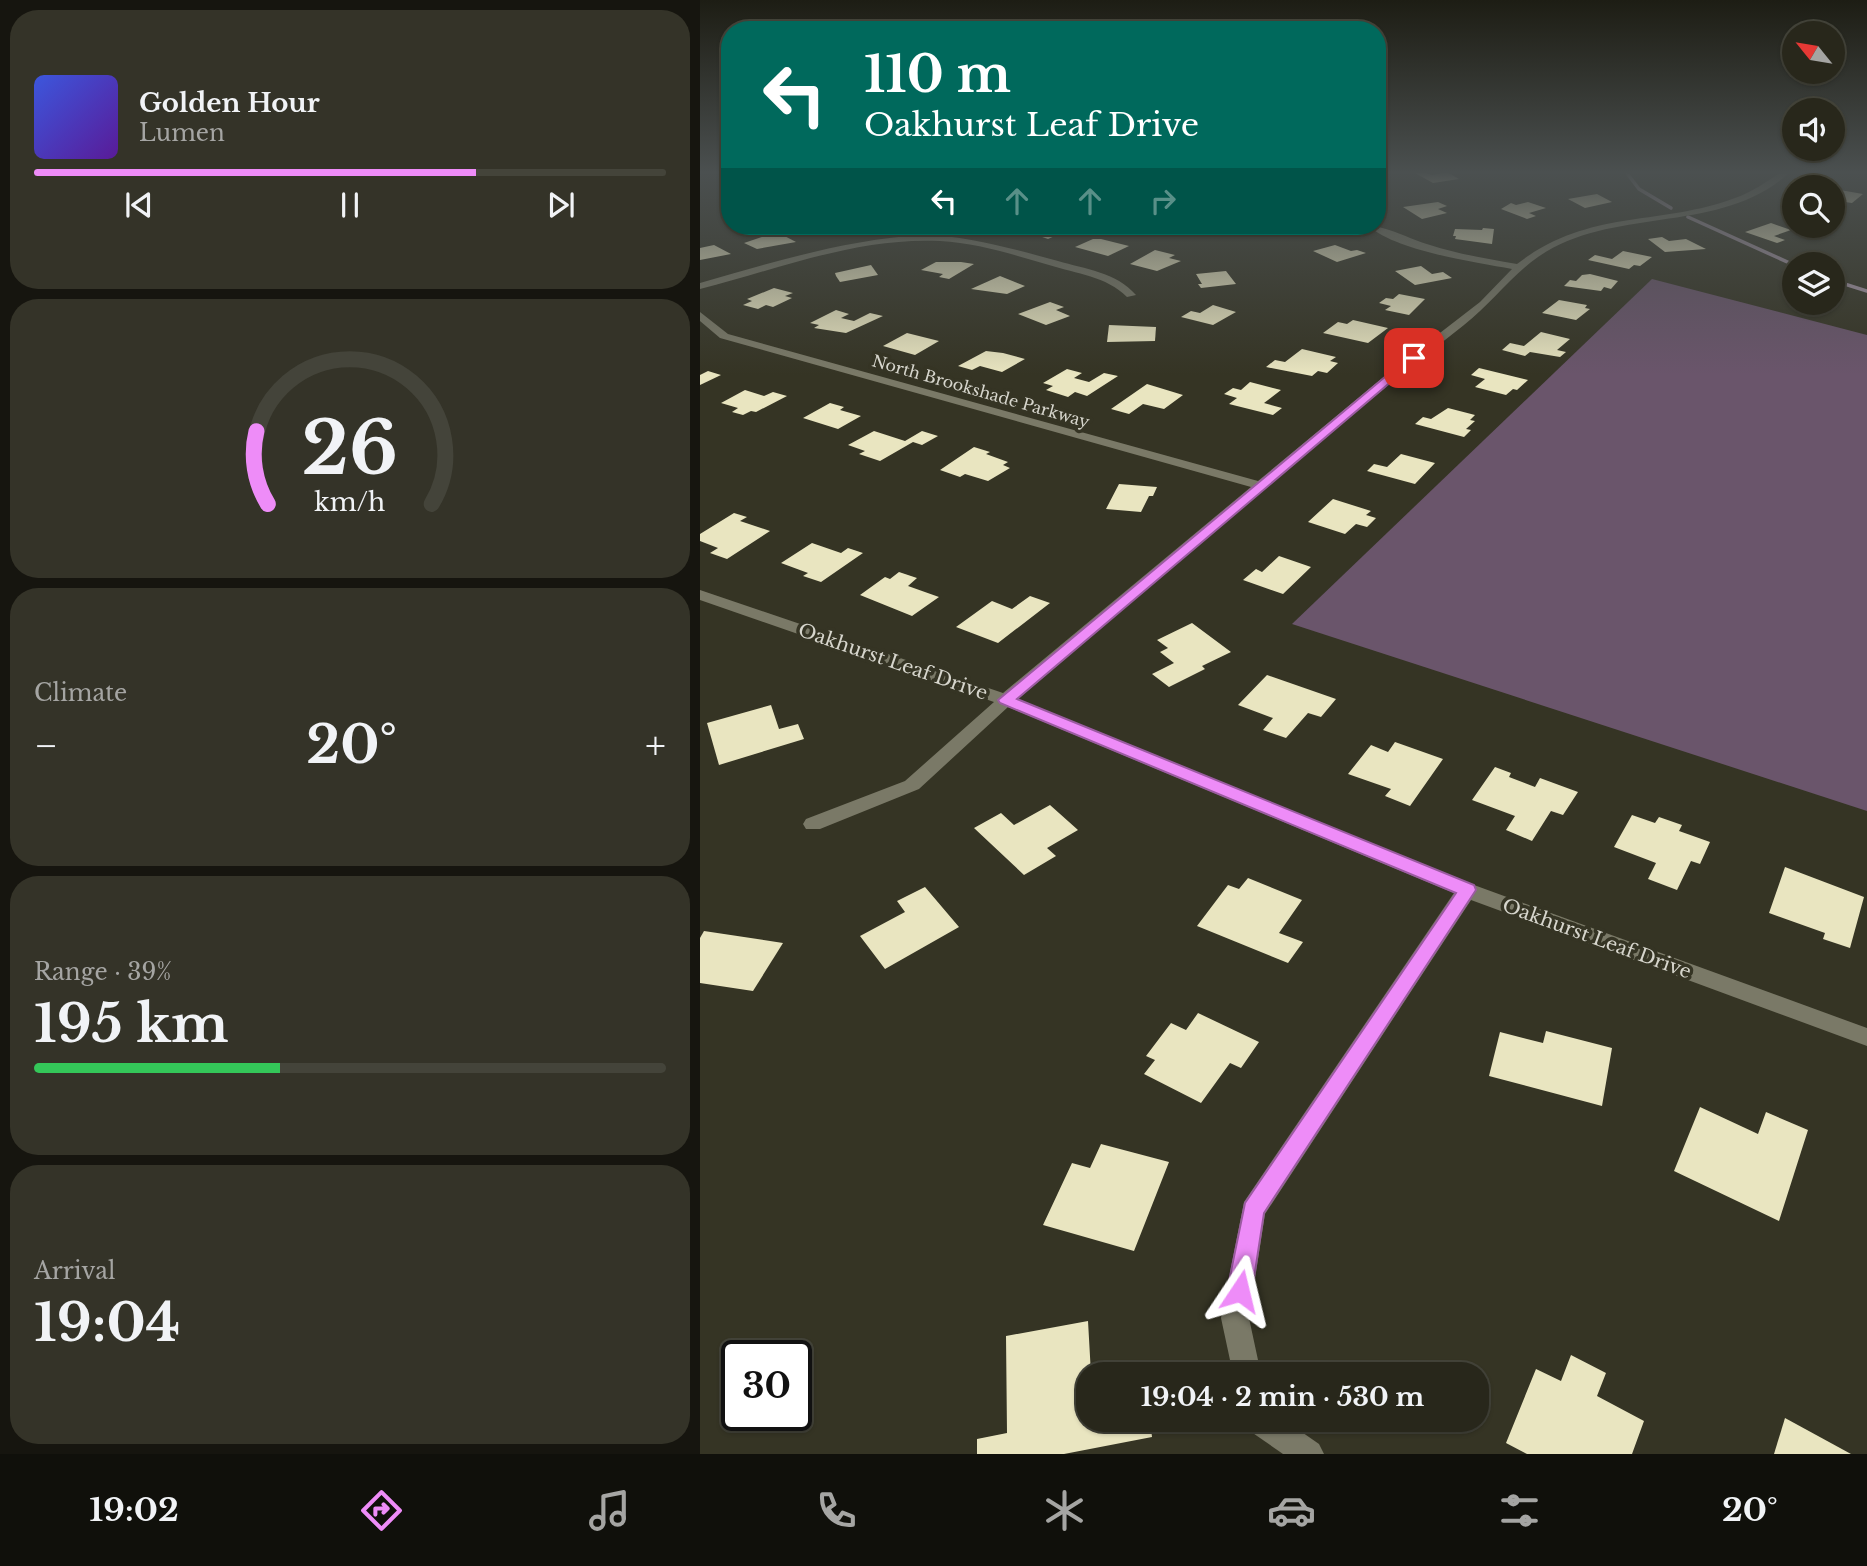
<!DOCTYPE html>
<html lang="en">
<head>
<meta charset="utf-8">
<style>
  body { margin:0; font-family:"Libre Baskerville",serif; background:#343328; color:#f1f3f6; height:100vh; display:flex; flex-direction:column; font-size:26px; white-space:nowrap }
  * { box-sizing:border-box; margin:0 }
  p { font-size:23px; color:#a5a5a3 }
  .icon { flex:none; width:38px; height:38px; fill:none; stroke:currentColor; stroke-width:2; stroke-linecap:round; stroke-linejoin:round }
  .map { position:relative; flex:1; overflow:hidden }
  .side { display:flex; flex-direction:column; gap:10px; padding:10px; background:#16150f; width:700px }
  .side>* { flex:none }
  .hud { position:absolute; left:21px; top:21px; width:665px; height:214px; border-radius:28px; box-shadow:0 2px 5px #0004,0 0 0 2px #44443a; background:#00695c; color:#fff; overflow:hidden }
  .needle { width:46px; rotate:300deg }
  .fabs { position:absolute; left:1082px; top:21px; display:grid; gap:14px }
  .fabs a { display:grid; place-items:center; width:63px; height:63px; border-radius:50%; background:#28271b; box-shadow:0 2px 5px #0004,0 0 0 2px #44443a; font-size:35px }
  .speed { position:absolute; left:21px; top:1340px; display:flex; gap:14px; font-size:35px; font-weight:700; text-align:center }
  .speed>* { display:grid; place-content:center; width:91px; height:91px; border-radius:50%; background:#28271b; box-shadow:0 2px 5px #0004,0 0 0 2px #44443a; line-height:1 }
  .speed .limit { border:4px solid #111; border-radius:10px; background:#fff; color:#111 }
  .pin { position:absolute; display:grid; place-items:center; width:60px; height:60px; color:#fff; margin:-30px; border-radius:14px; box-shadow:0 4px 10px #0006 }
  .me { position:absolute; width:77px; margin:-38px; rotate:10deg; stroke-linejoin:round; filter:drop-shadow(0 0 5px #0008) }
  .turn { display:flex; align-items:center; gap:24px; height:147px; padding:0 28px; font-size:32px }
  .turn .icon { width:91px; height:91px; stroke-width:2.5 }
  .turn b { display:block; font-size:49px; line-height:60px }
  .lanes { display:flex; align-items:center; height:66px; padding:0 28px; background:#0003; justify-content:center; gap:35px; direction:ltr }
  .lanes .off { opacity:.35 }
  .big { font-size:52px; font-weight:700; line-height:1.1 }
  .side .widget { flex:1; display:flex; flex-direction:column; justify-content:center; gap:10px; min-width:0; padding:0 24px; border-radius:28px; background:#343328 }
  .side .dial { align-items:center; gap:0 }
  .dial svg { height:182px; overflow:visible; fill:none; stroke:#44443a; stroke-width:7; stroke-linecap:round; text-anchor:middle }
  .dial text { fill:#f1f3f6; stroke:none }
  .song { display:flex; align-items:center; gap:21px }
  .cover { width:84px; height:84px; border-radius:10px; background:linear-gradient(135deg,hsl(230 70% 55%),hsl(270 70% 35%)) }
  .played { height:7px; border-radius:4px; background:linear-gradient(90deg,#ee8cf8 70%,#44443a 70%) }
  .keys { display:flex; justify-content:space-around; direction:ltr }
  .heat { display:flex; justify-content:space-between; align-items:center; font-size:38px; direction:ltr }
  .charge { height:10px; border-radius:5px; background:linear-gradient(90deg,#34c759 39%,#44443a 0) }
  .trip { position:absolute; left:376px; top:1362px; width:413px; height:70px; border-radius:28px; background:#28271b; box-shadow:0 2px 5px #0004,0 0 0 2px #44443a; font-weight:700; line-height:70px; text-align:center }
  .dock { display:flex; height:112px; justify-content:space-around; align-items:center; background:#10100b; color:#a5a5a3 }
  .dock .icon { width:49px; height:49px }
  .dock .current { color:#ee8cf8 }
  .dock b { font-size:32px; color:#f1f3f6 }
  main { display:flex; flex:1; min-height:0 }
  .map>svg:first-child { display:block }
  .green { fill:#6a556b }
  .lines { fill:none; stroke-linecap:round; stroke-linejoin:round }
  .stream { stroke:#a897a7; stroke-width:3.5 }
  .building { fill:#e9e5c0 }
  .minor { fill:#7a7967; fill-rule:evenodd }
  .route { fill:#ee8cf8; stroke:#9b5ba1; stroke-width:2 }
  .labels { text-anchor:middle; stroke-width:7; stroke-linejoin:round; paint-order:stroke }
  .far-street-label { font-size:16px; fill:#d6d5cc; stroke:#353424 }
  .street-label { font-size:19px; fill:#d6d5cc; stroke:#353424 }
</style>
</head>
<body>
<main>
<section class="side">
<div class="widget">
<div class="song"><i class="cover"></i><div><b>Golden Hour</b><p>Lumen</p></div></div>
<div class="played"></div>
<div class="keys"><svg class="icon" aria-label="previous" viewBox="0 0 24 24"><path d="M18 5L8 12l10 7zM5 5v14"/></svg><svg class="icon" aria-label="pause" viewBox="0 0 24 24"><path d="M8 5v14M16 5v14"/></svg><svg class="icon" aria-label="next" viewBox="0 0 24 24"><path d="M6 5l10 7-10 7zM19 5v14"/></svg></div>
</div>
<div class="widget dial"><svg viewBox="0 0 100 80">
<path d="M14 69A42 42 0 1 1 86 69"/>
<path d="M14 69A42 42 0 0 1 9 37" stroke="#ee8cf8"/>
<text x="50" y="56" font-size="32" font-weight="700">26</text>
<text x="50" y="72" font-size="11">km/h</text>
</svg></div>
<div class="widget"><p>Climate</p>
<div class="heat"><a>−</a><b class="big">20°</b><a>+</a></div>
</div>
<div class="widget"><p>Range · 39%</p><b class="big">195 km</b><div class="charge"></div></div>
<div class="widget"><p>Arrival</p><b class="big">19:04</b></div>
</section>
<div class="map">
<svg width="1167" height="1454" viewBox="0 0 1167 1454">
  <rect width="100%" height="100%" fill="#353424"/>
  <polygon class="green" points="952,279 1167,335 1167,811 592,624"/>
  <g class="lines">
    <g class="stream">
      <polyline points="926,172 939,189 971,208"/>
      <polyline points="988,217 1094,265"/>
      <polyline points="1132,280 1167,291"/>
    </g>
  </g>
  <g class="building">
    <polygon points="724,172 732,175 747,172 759,179 733,183 715,173"/>
    <polygon points="1140,190 1163,194 1152,203 1132,200 1132,196"/>
    <polygon points="897,194 912,202 885,208 868,199"/>
    <polygon points="738,202 747,206 738,209 747,213 722,219 703,207"/>
    <polygon points="828,202 846,208 829,213 836,216 827,219 801,209 811,203 816,205"/>
    <polygon points="1071,223 1091,230 1074,236 1085,240 1077,243 1045,232"/>
    <polygon points="336,226 345,226 366,231 348,239 325,231"/>
    <polygon points="586,226 620,226 630,232 602,237"/>
    <polygon points="783,228 794,229 792,244 755,239 756,236 753,236 755,229 782,230"/>
    <polygon points="77,232 96,242 57,249 44,243"/>
    <polygon points="962,237 969,241 986,239 1006,249 965,252 948,239"/>
    <polygon points="393,239 401,239 429,246 408,256 375,247"/>
    <polygon points="14,245 31,254 0,260 0,248"/>
    <polygon points="635,245 651,251 657,250 666,253 637,262 613,251"/>
    <polygon points="455,250 475,255 469,258 481,261 457,271 430,264"/>
    <polygon points="923,251 952,257 940,266 934,265 929,269 888,260 895,255 912,259"/>
    <polygon points="236,262 261,262 274,264 249,279 239,277 243,274 221,270"/>
    <polygon points="171,265 178,275 140,282 136,276 135,273"/>
    <polygon points="721,266 732,274 743,272 752,278 715,285 695,271"/>
    <polygon points="526,271 536,284 501,288 498,284 502,284 496,274"/>
    <polygon points="890,274 918,281 911,289 904,287 901,291 864,286 870,280 876,281 882,275"/>
    <polygon points="300,276 325,286 307,294 271,289"/>
    <polygon points="74,288 93,293 85,296 92,298 73,307 66,305 58,309 43,305 52,301 47,299"/>
    <polygon points="699,294 725,299 709,315 685,310 691,306 679,303 686,298 693,299"/>
    <polygon points="859,300 887,305 885,308 890,309 876,320 842,313"/>
    <polygon points="350,302 364,307 356,310 370,316 346,325 318,314"/>
    <polygon points="513,305 536,312 513,325 481,317 491,311 500,313"/>
    <polygon points="136,310 149,314 141,318 154,321 170,313 183,316 146,333 114,328 119,325 110,323"/>
    <polygon points="653,320 688,328 668,343 623,333 638,322 647,324"/>
    <polygon points="409,325 456,327 455,341 407,342"/>
    <polygon points="841,332 870,339 857,350 866,352 860,357 830,352 825,356 802,350 810,343 824,346"/>
    <polygon points="207,333 239,341 215,355 183,346"/>
    <polygon points="602,349 636,357 630,361 638,363 627,373 618,371 612,376 566,367 575,360 585,362"/>
    <polygon points="286,351 303,353 325,359 302,372 280,366 272,370 258,366"/>
    <polygon points="779,368 828,380 817,390 813,389 806,395 775,387 785,379 771,375"/>
    <polygon points="367,369 382,373 374,378 389,382 404,373 418,376 387,396 375,392 368,397 346,390 353,386 343,383"/>
    <polygon points="8,371 21,375 0,385 0,375"/>
    <polygon points="550,382 581,390 564,403 582,408 573,415 529,404 537,398 524,394 533,388 541,390"/>
    <polygon points="447,384 483,395 464,409 443,404 429,414 411,409"/>
    <polygon points="45,390 64,396 73,392 87,396 56,412 51,411 43,415 32,412 38,408 21,403"/>
    <polygon points="130,403 144,407 140,410 161,416 138,429 103,418"/>
    <polygon points="748,408 775,415 770,420 775,421 766,429 771,430 764,437 715,424 723,417 731,419"/>
    <polygon points="174,431 205,441 222,431 238,436 222,445 213,442 180,461 159,454 165,451 148,445"/>
    <polygon points="274,447 290,452 286,454 308,462 303,465 310,468 288,481 265,474 260,477 240,470"/>
    <polygon points="701,454 735,463 715,484 667,471 674,464 687,467"/>
    <polygon points="419,484 457,487 453,496 449,496 441,512 406,509"/>
    <polygon points="633,499 671,511 666,515 676,518 667,527 656,524 645,534 608,522"/>
    <polygon points="34,513 47,517 40,521 70,531 27,559 10,553 18,548 0,541 0,534"/>
    <polygon points="112,543 141,553 148,548 163,553 121,582 103,576 108,573 81,563"/>
    <polygon points="579,556 611,567 583,594 543,580 556,569 562,572"/>
    <polygon points="199,572 217,578 208,586 239,597 212,616 160,595 185,577 190,579"/>
    <polygon points="330,596 350,603 298,643 256,627 292,601 312,609"/>
    <polygon points="492,623 531,652 502,666 505,669 469,687 452,674 474,663 460,652 468,648 457,640"/>
    <polygon points="567,675 636,699 621,717 608,713 586,738 563,730 573,718 538,705"/>
    <polygon points="71,705 79,729 98,724 104,739 19,765 7,723"/>
    <polygon points="695,742 743,759 710,806 685,796 691,789 648,774 671,745 688,752"/>
    <polygon points="795,767 811,773 809,777 835,787 840,778 878,792 863,815 851,811 832,841 806,830 815,816 772,800"/>
    <polygon points="350,805 378,830 347,848 356,856 324,875 274,828 301,813 314,825"/>
    <polygon points="932,815 955,823 959,817 982,825 979,831 1010,842 1000,864 991,861 977,890 948,879 956,863 914,847"/>
    <polygon points="1085,867 1164,897 1150,948 1123,939 1125,933 1069,913"/>
    <polygon points="548,878 602,900 579,933 603,942 588,963 497,926 528,885 539,889"/>
    <polygon points="225,887 259,927 185,969 160,936 205,912 197,901"/>
    <polygon points="4,931 83,943 53,991 0,983 0,938"/>
    <polygon points="498,1013 559,1042 541,1068 530,1063 501,1103 444,1074 455,1060 446,1056 471,1023 486,1030"/>
    <polygon points="846,1031 912,1048 902,1106 789,1076 800,1032 843,1043"/>
    <polygon points="1000,1107 1058,1134 1066,1112 1108,1130 1079,1221 974,1171"/>
    <polygon points="401,1144 469,1162 434,1251 343,1225 372,1163 390,1168"/>
    <polygon points="388,1321 391,1374 388,1419 450,1419 452,1437 364,1454 277,1454 277,1439 307,1433 306,1336"/>
    <polygon points="871,1355 906,1373 897,1396 944,1421 932,1454 827,1454 806,1443 836,1369 861,1381"/>
    <polygon points="1085,1418 1151,1454 1074,1454"/>
  </g>
  <g class="lines">
    <g class="minor">
      <path d="M1081,172H1090C1022,236 913,205 838,257C811,276 791,304 764,325C611,444 466,573 318,699L774,885L1167,1028V1046L771,900L565,1214L549,1318L561,1374H533L521,1318L544,1202L754,893L308,707L219,789L120,829H106L103,824L106,819L205,781L294,702L0,600V590L303,693L551,487L20,338L0,321V312L28,334L558,481L692,370L780,302L812,269C775,262 696,251 669,226C687,226 709,239 730,245C758,254 788,259 817,264C890,208 957,227 1035,198C1052,192 1066,182 1081,172Z"/>
      <path d="M224,235C270,236 313,249 358,261C385,269 416,272 436,295L427,297C406,276 377,274 349,265C314,255 278,243 240,241C157,237 79,269 0,289V283C74,262 147,239 224,235Z"/>
      <polygon points="543,1419 583,1419 619,1444 624,1454 583,1454 547,1429"/>
    </g>
  </g>
  <linearGradient id="sky" x2="0" y2="1"><stop stop-color="#1d1d14"/><stop offset="0.46" stop-color="#4b5050"/><stop offset="1" stop-color="#4b5050" stop-opacity="0"/></linearGradient>
  <rect width="1167" height="375" fill="url(#sky)"/>
  <polygon class="route" points="710,356 719,358 317,699 774,885 776,890 564,1213 552,1291 548,1299 540,1303 531,1299 527,1291 545,1203 756,893 300,703 298,700"/>
  <g class="labels">
    <g class="far-street-label">
      <text transform="translate(281 391) rotate(16)" y="6">North Brookshade Parkway</text>
    </g>
    <g class="street-label">
      <text transform="translate(193 661) rotate(19)" y="7">Oakhurst Leaf Drive</text>
      <text transform="translate(897 938) rotate(20)" y="7">Oakhurst Leaf Drive</text>
    </g>
  </g>
</svg>
<div class="fabs">
<a><svg class="needle" viewBox="-14 -14 28 28"><path d="M0-13l5 13h-10z" fill="#e53935"/><path d="M0 13l5-13h-10z" fill="#a5a5a3"/></svg></a>
<a><svg class="icon" aria-label="sound" viewBox="0 0 24 24"><path d="M4 9h4l5-4v14l-5-4H4zM17 9q2 3 0 6"/></svg></a>
<a><svg class="icon" aria-label="search" viewBox="0 0 24 24"><circle cx="10" cy="10" r="6"/><path d="M15 15l6 6"/></svg></a>
<a><svg class="icon" aria-label="layers" viewBox="0 0 24 24"><path d="M12 4l9 5-9 5-9-5zM3 14l9 5 9-5"/></svg></a>
</div>
<div class="speed"><div class="limit">30</div></div>
<div class="pin" style="left:714px;top:358px;background:#d93025"><svg class="icon" aria-label="arrive" viewBox="0 0 24 24"><path d="M6 21V4h12l-3 4 3 4H6"/></svg></div>
<svg class="me" style="left:540px;top:1291px" viewBox="-20 -20 40 40"><path d="M0-17L14 15 0 8-14 15z" fill="#ee8cf8" stroke="#fff" stroke-width="4"/></svg>
<div class="trip">19:04 · 2 min · 530 m</div>
<div class="hud">
<div class="turn"><svg class="icon" aria-label="left" viewBox="0 0 24 24"><path d="M17 20v-9H6M10 6l-5 5 5 5"/></svg><div><b>110 m</b>Oakhurst Leaf Drive</div></div>
<div class="lanes"><svg class="icon" aria-label="left" viewBox="0 0 24 24"><path d="M17 20v-9H6M10 6l-5 5 5 5"/></svg><svg class="icon off" aria-label="ahead" viewBox="0 0 24 24"><path d="M12 20V5M6 11l6-6 6 6"/></svg><svg class="icon off" aria-label="ahead" viewBox="0 0 24 24"><path d="M12 20V5M6 11l6-6 6 6"/></svg><svg class="icon off" aria-label="right" viewBox="0 0 24 24"><path d="M7 20v-9h11M14 6l5 5-5 5"/></svg></div>
</div>
</div>
</main>
<nav class="dock">
<b>19:02</b>
<svg class="icon current" aria-label="directions" viewBox="0 0 24 24"><path d="M12 3l9 9-9 9-9-9zM9 14v-3h6M13 9l2 2-2 2"/></svg>
<svg class="icon" aria-label="music" viewBox="0 0 24 24"><path d="M9 18V5l10-2v13"/><circle cx="6" cy="18" r="3"/><circle cx="16" cy="16" r="3"/></svg>
<svg class="icon" aria-label="phone" viewBox="0 0 24 24"><path d="M5 4h4l2 5-3 2q2 4 5 5l2-3 5 2v4C11 20 4 13 5 4z"/></svg>
<svg class="icon" aria-label="climate" viewBox="0 0 24 24"><path d="M12 3v18M4 7l16 10M4 17L20 7"/></svg>
<svg class="icon" aria-label="car" viewBox="0 0 24 24"><path d="M5 17H2v-5l4-1 3-4h7l3 4 3 1v5h-3M9 17h6M6 11h13"/><circle cx="7" cy="17" r="2"/><circle cx="17" cy="17" r="2"/></svg>
<svg class="icon" aria-label="filters" viewBox="0 0 24 24"><path d="M4 7h16M4 17h16"/><circle cx="9" cy="7" r="2"/><circle cx="15" cy="17" r="2"/></svg>
<b>20°</b>
</nav>
</body>
</html>
